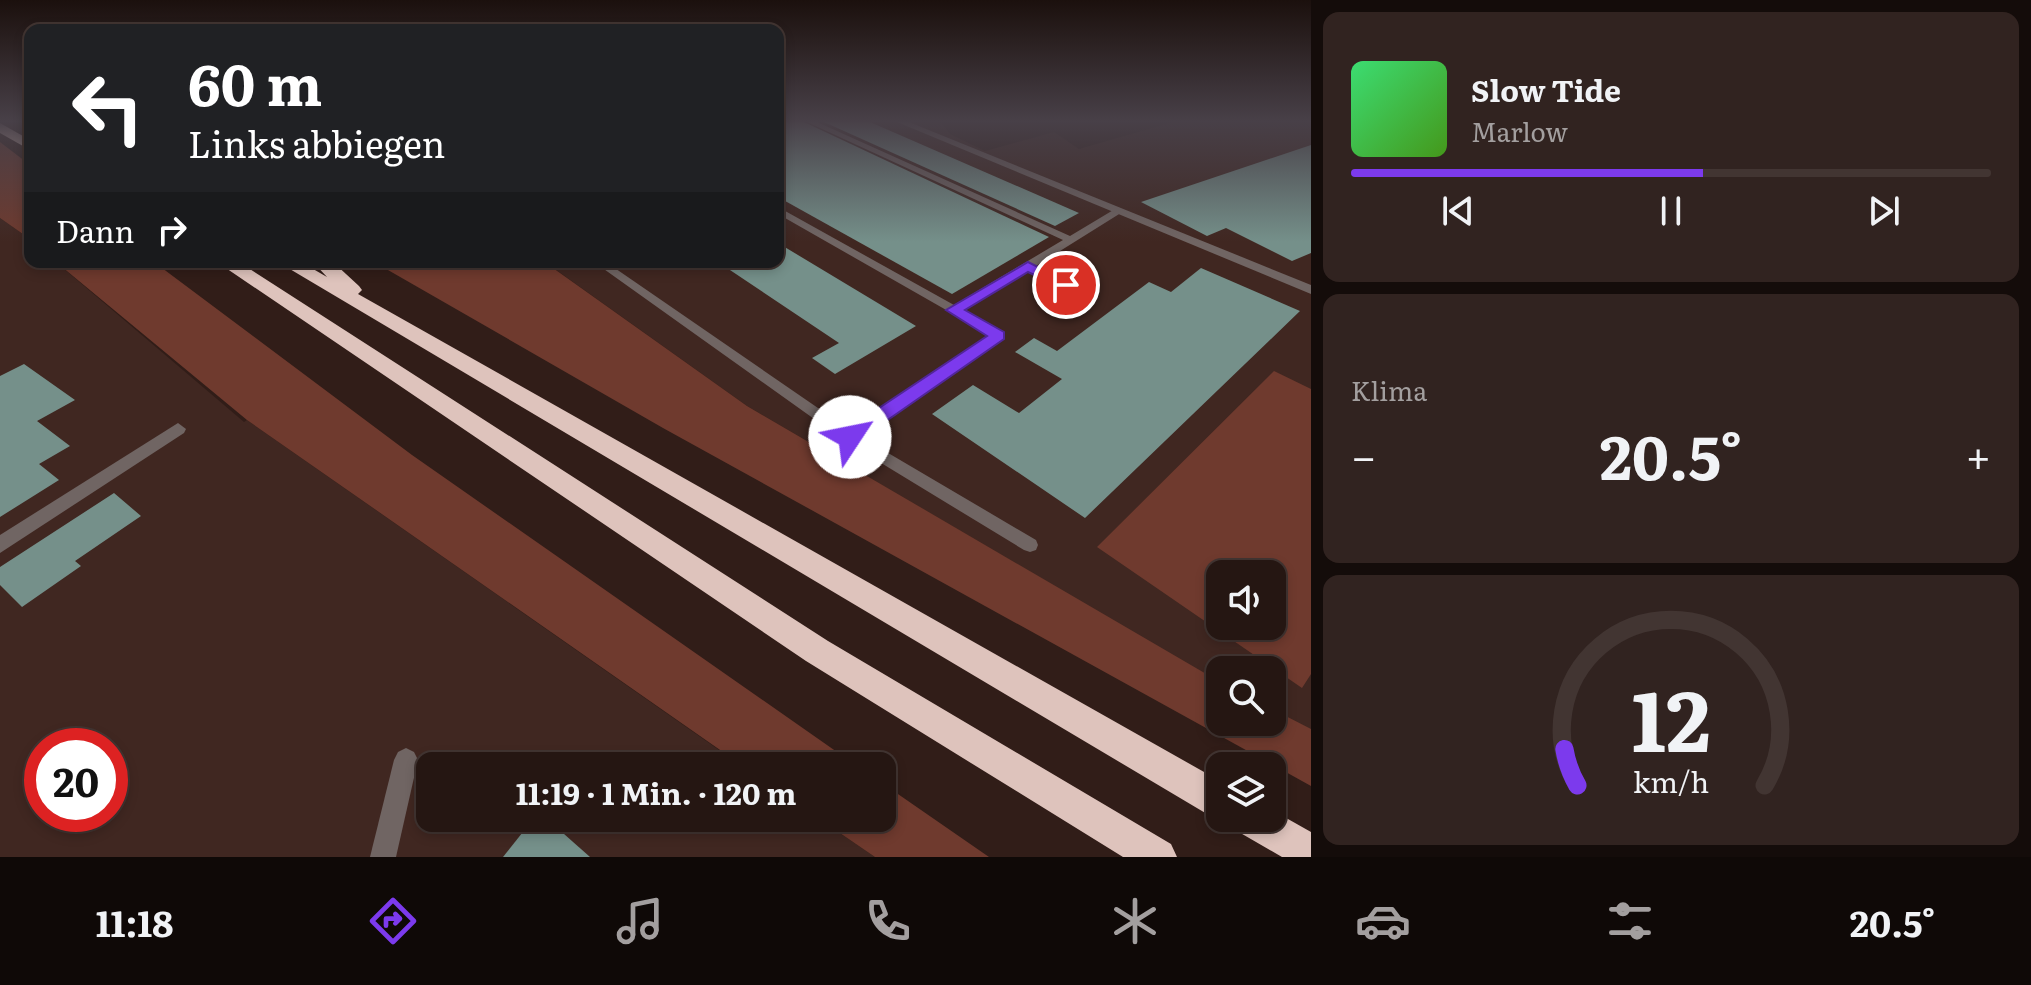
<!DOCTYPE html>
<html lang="de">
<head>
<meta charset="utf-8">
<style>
  body { margin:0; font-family:Literata,serif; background:#312320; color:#f1f3f6; height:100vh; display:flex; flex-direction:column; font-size:30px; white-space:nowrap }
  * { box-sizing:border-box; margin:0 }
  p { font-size:26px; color:#a39f9f }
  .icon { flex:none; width:44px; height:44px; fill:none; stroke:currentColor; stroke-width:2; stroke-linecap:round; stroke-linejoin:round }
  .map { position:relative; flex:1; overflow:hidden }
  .sheet { display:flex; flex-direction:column; gap:12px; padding:12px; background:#140c0a; width:720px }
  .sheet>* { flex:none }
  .banner { position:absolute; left:24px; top:24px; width:760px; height:244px; border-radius:16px; box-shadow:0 4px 12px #0003,0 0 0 2px #423532; background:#202124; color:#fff; overflow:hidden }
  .buttons { position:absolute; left:1206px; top:560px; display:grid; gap:16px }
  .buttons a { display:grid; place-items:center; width:80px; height:80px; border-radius:16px; background:#251612; box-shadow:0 4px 12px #0003,0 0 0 2px #423532; font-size:40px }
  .speed { position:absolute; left:24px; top:728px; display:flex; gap:16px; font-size:40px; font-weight:700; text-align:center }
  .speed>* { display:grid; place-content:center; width:104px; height:104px; border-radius:50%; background:#251612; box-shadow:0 4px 12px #0003,0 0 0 2px #423532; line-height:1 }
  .speed .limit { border:12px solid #d22; background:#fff; color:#111 }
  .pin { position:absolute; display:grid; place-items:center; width:68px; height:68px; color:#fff; margin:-34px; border:4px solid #fff; border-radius:50%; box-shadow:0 2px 8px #0007 }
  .me { position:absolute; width:88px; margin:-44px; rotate:56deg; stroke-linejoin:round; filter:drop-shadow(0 0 6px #0008) }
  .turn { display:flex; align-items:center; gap:28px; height:168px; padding:0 32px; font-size:36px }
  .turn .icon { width:104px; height:104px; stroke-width:2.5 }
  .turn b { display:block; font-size:56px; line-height:68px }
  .then { display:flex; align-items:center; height:76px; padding:0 32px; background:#0003; gap:16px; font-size:30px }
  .big { font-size:60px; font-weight:700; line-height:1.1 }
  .sheet .widget { flex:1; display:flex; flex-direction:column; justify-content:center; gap:12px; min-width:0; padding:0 28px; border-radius:16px; background:#312320 }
  .sheet .dial { align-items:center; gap:0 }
  .dial svg { height:208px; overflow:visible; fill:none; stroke:#423532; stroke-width:7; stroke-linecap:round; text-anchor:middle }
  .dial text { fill:#f1f3f6; stroke:none }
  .song { display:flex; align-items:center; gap:24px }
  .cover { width:96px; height:96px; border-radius:12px; background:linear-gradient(135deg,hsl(140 70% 55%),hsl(100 70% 35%)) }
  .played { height:8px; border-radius:4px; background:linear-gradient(90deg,#7c3aed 55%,#423532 55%) }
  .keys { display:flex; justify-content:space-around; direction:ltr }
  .heat { display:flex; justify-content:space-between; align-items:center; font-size:44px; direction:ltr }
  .trip { position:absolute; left:416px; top:752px; width:480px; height:80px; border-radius:16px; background:#251612; box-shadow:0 4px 12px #0003,0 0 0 2px #423532; font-weight:700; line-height:80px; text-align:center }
  .tabs { display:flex; height:128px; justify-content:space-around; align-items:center; background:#0f0907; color:#a39f9f }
  .tabs .icon { width:56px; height:56px }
  .tabs .selected { color:#7c3aed }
  .tabs b { font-size:36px; color:#f1f3f6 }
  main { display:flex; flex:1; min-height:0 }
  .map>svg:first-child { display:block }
  .built { fill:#402721; fill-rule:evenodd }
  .green { fill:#6f3a2e; fill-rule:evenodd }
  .building { fill:#75908a }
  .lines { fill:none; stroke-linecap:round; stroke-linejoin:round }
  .lane { fill:#706563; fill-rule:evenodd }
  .street { fill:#706563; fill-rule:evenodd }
  .highway { fill:#dec3bc; fill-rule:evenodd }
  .route { fill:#7c3aed; stroke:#51269a; stroke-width:2 }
</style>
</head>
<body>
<main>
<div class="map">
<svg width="1311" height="857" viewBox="0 0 1311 857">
  <rect width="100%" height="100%" fill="#311d18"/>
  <g class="built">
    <path d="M778,122H941L950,134L985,151L1054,132L1079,149L1173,122H1311V748L1272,722V670H1220V691L1046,581L747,406L545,262H778ZM1220,574H1272V626H1220Z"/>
    <path d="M0,218L30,239V262H56L244,422L247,420L742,766H430V818H818L875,857H0ZM42,746H110V814H42Z"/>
  </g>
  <g class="green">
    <polygon points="0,142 30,165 30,239 0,218"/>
    <polygon points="56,262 154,262 412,455 857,766 743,766 247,420"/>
    <polygon points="374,262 546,263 747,406 1220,682 1220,722 1272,722 1272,709 1311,729 1311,786 663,428"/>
    <path d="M1274,371L1311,389V674L1302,688L1097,547ZM1220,574H1272V626H1220Z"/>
    <polygon points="882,783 989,857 875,857 818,818 882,818"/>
  </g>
  <g class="building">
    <polygon points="778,122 804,122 1049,237 952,294 778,197"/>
    <polygon points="824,122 870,122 1079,213 1055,226"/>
    <polygon points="1311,145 1311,253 1292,261 1226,228 1207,236 1141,202"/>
    <polygon points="778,243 916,326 835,374 812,358 839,343 718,262 778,262"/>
    <polygon points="1201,268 1300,311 1085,518 932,414 973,385 1019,413 1062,379 1015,352 1034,338 1057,351 1149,282 1171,292"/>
    <polygon points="24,364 75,400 37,421 70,446 39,464 59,480 0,517 0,376"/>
    <polygon points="114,493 141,516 75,561 81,566 22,607 0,585 0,567"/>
    <polygon points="534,818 546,818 590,857 503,857"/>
  </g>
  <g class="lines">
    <polygon class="lane" points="807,122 817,122 1070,236 1115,209 1124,211 1036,266 1090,292 1090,296 1082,296 1028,270 963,310 1005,335 861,437 1036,540 1038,545 1036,550 1030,552 1024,550 845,441 594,262 606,262 850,430 990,335 778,214 778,207 954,305 1063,240"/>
    <g class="street">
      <polygon points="897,122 909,122 1311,285 1311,294"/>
      <polygon points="178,423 186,429 184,433 0,553 0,535"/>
      <polygon points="406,748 414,752 418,760 396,857 370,857 394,760 398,752"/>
    </g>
    <g class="highway">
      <polygon points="22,122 30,122 30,126 24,125"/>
      <polygon points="0,123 30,140 30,150 0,133"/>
      <polygon points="217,262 239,262 828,641 1171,844 1177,857 1123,857 806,661"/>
      <polygon points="278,262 301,262 327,277 313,262 333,262 359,286 362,290 358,294 1220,781 1220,818 1222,818 1220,819 1207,814"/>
      <polygon points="1272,810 1311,832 1311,857 1282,857 1237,831 1232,818 1272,818"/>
    </g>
  </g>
  <linearGradient id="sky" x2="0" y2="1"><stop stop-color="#1b100d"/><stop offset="0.5" stop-color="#484048"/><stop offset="1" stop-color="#484048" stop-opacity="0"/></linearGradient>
  <rect width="1311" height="242" fill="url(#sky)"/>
  <polygon class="route" points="1028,262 1074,285 1071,288 1061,288 1028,272 965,310 1004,332 1004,339 856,442 843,442 840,437 843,432 987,336 946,310"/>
</svg>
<div class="buttons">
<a><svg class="icon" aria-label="sound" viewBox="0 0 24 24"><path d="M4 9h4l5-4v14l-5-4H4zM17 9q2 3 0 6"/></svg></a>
<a><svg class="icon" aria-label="search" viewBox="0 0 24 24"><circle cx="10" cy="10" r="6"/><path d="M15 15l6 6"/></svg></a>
<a><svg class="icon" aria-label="layers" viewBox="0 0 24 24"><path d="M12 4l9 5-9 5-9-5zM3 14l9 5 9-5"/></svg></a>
</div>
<div class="speed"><div class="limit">20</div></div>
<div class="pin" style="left:1066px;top:285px;background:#d93025"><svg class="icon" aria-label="arrive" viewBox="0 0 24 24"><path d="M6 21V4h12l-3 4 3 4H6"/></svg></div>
<svg class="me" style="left:850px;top:437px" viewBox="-20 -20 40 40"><circle r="19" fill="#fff"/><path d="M0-13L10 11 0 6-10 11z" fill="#7c3aed"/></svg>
<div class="trip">11:19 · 1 Min. · 120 m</div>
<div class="banner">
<div class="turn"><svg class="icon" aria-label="left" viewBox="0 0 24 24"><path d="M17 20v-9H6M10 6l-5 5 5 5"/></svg><div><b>60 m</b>Links abbiegen</div></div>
<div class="then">Dann<svg class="icon" aria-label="right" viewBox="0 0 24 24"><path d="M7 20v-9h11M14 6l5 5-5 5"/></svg></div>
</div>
</div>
<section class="sheet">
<div class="widget">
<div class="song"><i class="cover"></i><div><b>Slow Tide</b><p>Marlow</p></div></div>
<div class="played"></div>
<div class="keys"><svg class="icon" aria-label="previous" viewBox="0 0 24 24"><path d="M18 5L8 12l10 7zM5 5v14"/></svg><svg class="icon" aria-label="pause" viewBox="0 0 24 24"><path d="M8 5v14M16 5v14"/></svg><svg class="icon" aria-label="next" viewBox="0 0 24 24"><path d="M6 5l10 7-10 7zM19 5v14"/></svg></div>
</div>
<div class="widget"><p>Klima</p>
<div class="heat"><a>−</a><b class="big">20.5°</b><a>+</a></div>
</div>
<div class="widget dial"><svg viewBox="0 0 100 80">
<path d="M14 69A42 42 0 1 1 86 69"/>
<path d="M14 69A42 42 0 0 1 9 55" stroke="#7c3aed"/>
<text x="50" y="56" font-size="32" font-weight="700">12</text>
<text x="50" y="72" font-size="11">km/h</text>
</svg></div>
</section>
</main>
<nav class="tabs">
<b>11:18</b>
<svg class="icon selected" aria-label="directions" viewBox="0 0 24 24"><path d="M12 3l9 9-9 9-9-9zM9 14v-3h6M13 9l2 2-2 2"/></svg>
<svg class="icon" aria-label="music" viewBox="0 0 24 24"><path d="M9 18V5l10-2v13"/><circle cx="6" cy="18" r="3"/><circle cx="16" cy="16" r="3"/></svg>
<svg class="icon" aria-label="phone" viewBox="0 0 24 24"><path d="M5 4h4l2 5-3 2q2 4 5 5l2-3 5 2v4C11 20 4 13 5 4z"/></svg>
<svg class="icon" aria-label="climate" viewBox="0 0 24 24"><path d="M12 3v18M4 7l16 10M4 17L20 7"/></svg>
<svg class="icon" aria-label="car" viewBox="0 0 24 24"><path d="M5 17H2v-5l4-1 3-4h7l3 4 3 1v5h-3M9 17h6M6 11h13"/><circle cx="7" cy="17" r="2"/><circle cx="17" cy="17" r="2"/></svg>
<svg class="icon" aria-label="filters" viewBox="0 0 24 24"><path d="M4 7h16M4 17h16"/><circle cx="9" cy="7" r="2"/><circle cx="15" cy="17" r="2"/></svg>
<b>20.5°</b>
</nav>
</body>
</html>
